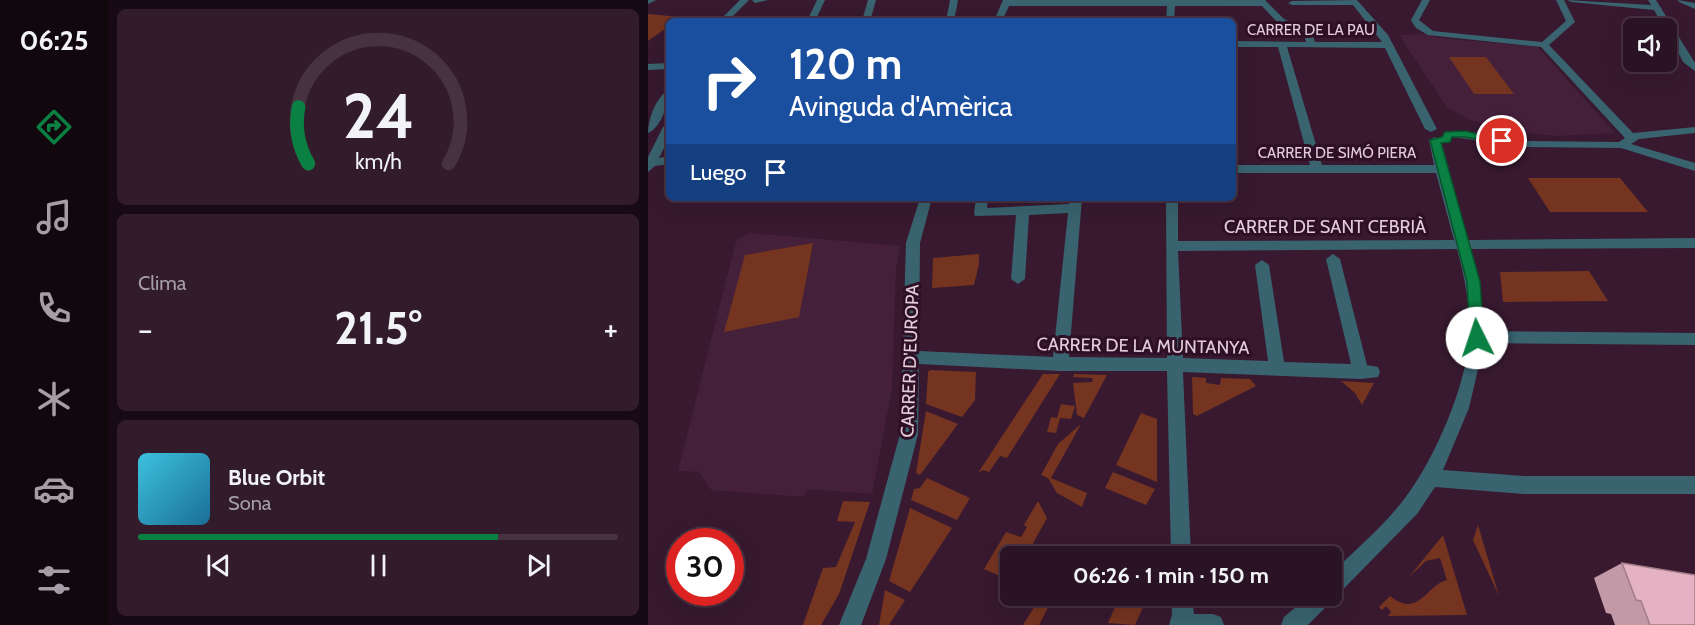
<!DOCTYPE html>
<html lang="es">
<head>
<meta charset="utf-8">
<style>
  body { margin:0; font-family:Cabin,sans-serif; background:#321c2c; color:#f1f3f6; height:100vh; display:flex; flex-direction:column; font-size:22px; white-space:nowrap }
  * { box-sizing:border-box; margin:0 }
  p { font-size:20px; color:#a59ea6 }
  .icon { flex:none; width:33px; height:33px; fill:none; stroke:currentColor; stroke-width:2; stroke-linecap:round; stroke-linejoin:round }
  .map { position:relative; flex:1; overflow:hidden }
  .details { display:flex; flex-direction:column; gap:9px; padding:9px; background:#170a14; width:540px }
  .details>* { flex:none }
  .hud { position:absolute; left:18px; top:18px; width:570px; height:183px; border-radius:9px; box-shadow:0 6px 24px #0002,0 0 0 2px #463241; background:#1a4fa0; color:#fff; overflow:hidden }
  .buttons { position:absolute; left:975px; top:18px; display:grid; gap:12px }
  .buttons a { display:grid; place-items:center; width:54px; height:54px; border-radius:9px; background:#2a1324; box-shadow:0 6px 24px #0002,0 0 0 2px #463241; font-size:30px }
  .speed { position:absolute; left:18px; top:528px; display:flex; gap:12px; font-size:30px; font-weight:700; text-align:center }
  .speed>* { display:grid; place-content:center; width:78px; height:78px; border-radius:50%; background:#2a1324; box-shadow:0 6px 24px #0002,0 0 0 2px #463241; line-height:1 }
  .speed .limit { border:9px solid #d22; background:#fff; color:#111 }
  .pin { position:absolute; display:grid; place-items:center; width:51px; height:51px; color:#fff; margin:-26px; border:3px solid #fff; border-radius:50%; box-shadow:0 2px 6px #0007 }
  .me { position:absolute; width:66px; margin:-33px; rotate:356deg; stroke-linejoin:round; filter:drop-shadow(0 0 4px #0008) }
  .turn { display:flex; align-items:center; gap:21px; height:126px; padding:0 24px; font-size:27px }
  .turn .icon { width:78px; height:78px; stroke-width:2.5 }
  .turn b { display:block; font-size:42px; line-height:51px }
  .then { display:flex; align-items:center; height:57px; padding:0 24px; background:#0003; gap:12px; font-size:22px }
  .big { font-size:45px; font-weight:700; line-height:1.1 }
  .details .card { flex:1; display:flex; flex-direction:column; justify-content:center; gap:9px; min-width:0; padding:0 21px; border-radius:9px; background:#321c2c }
  .details .dial { align-items:center; gap:0 }
  .dial svg { height:156px; overflow:visible; fill:none; stroke:#463241; stroke-width:7; stroke-linecap:round; text-anchor:middle }
  .dial text { fill:#f1f3f6; stroke:none }
  .song { display:flex; align-items:center; gap:18px }
  .cover { width:72px; height:72px; border-radius:9px; background:linear-gradient(135deg,hsl(190 70% 55%),hsl(200 70% 35%)) }
  .played { height:6px; border-radius:3px; background:linear-gradient(90deg,#0b8043 75%,#463241 75%) }
  .keys { display:flex; justify-content:space-around; direction:ltr }
  .heat { display:flex; justify-content:space-between; align-items:center; font-size:33px; direction:ltr }
  .trip { position:absolute; left:352px; top:546px; width:342px; height:60px; border-radius:9px; background:#2a1324; box-shadow:0 6px 24px #0002,0 0 0 2px #463241; font-weight:700; line-height:60px; text-align:center }
  main { display:flex; flex:1; min-height:0 }
  .tab-bar { display:flex; flex-direction:column; width:108px; justify-content:space-around; align-items:center; background:#11080e; color:#a59ea6 }
  .tab-bar .icon { width:42px; height:42px }
  .tab-bar .selected { color:#0b8043 }
  .tab-bar b { font-size:27px; color:#f1f3f6 }
  .map>svg:first-child { display:block }
  .built { fill:#45203b }
  .green { fill:#743420 }
  .lines { fill:none; stroke-linecap:round; stroke-linejoin:round }
  .street { fill:#39636f; fill-rule:evenodd }
  .wall { fill:#c499a7 }
  .building { fill:#e4b2c2; stroke:#a07d88; stroke-width:1.5 }
  .route { fill:#0b8043; stroke:#07532c; stroke-width:1.5 }
  .labels { text-anchor:middle; stroke-width:6; stroke-linejoin:round; paint-order:stroke }
  .far-street-label { font-size:15px; fill:#e2ccda; stroke:#2e0f26 }
  .street-label { font-size:18px; fill:#e2ccda; stroke:#2e0f26 }
</style>
</head>
<body>
<main>
<nav class="tab-bar">
<b>06:25</b>
<svg class="icon selected" aria-label="directions" viewBox="0 0 24 24"><path d="M12 3l9 9-9 9-9-9zM9 14v-3h6M13 9l2 2-2 2"/></svg>
<svg class="icon" aria-label="music" viewBox="0 0 24 24"><path d="M9 18V5l10-2v13"/><circle cx="6" cy="18" r="3"/><circle cx="16" cy="16" r="3"/></svg>
<svg class="icon" aria-label="phone" viewBox="0 0 24 24"><path d="M5 4h4l2 5-3 2q2 4 5 5l2-3 5 2v4C11 20 4 13 5 4z"/></svg>
<svg class="icon" aria-label="climate" viewBox="0 0 24 24"><path d="M12 3v18M4 7l16 10M4 17L20 7"/></svg>
<svg class="icon" aria-label="car" viewBox="0 0 24 24"><path d="M5 17H2v-5l4-1 3-4h7l3 4 3 1v5h-3M9 17h6M6 11h13"/><circle cx="7" cy="17" r="2"/><circle cx="17" cy="17" r="2"/></svg>
<svg class="icon" aria-label="filters" viewBox="0 0 24 24"><path d="M4 7h16M4 17h16"/><circle cx="9" cy="7" r="2"/><circle cx="15" cy="17" r="2"/></svg>
</nav>
<section class="details">
<div class="card dial"><svg viewBox="0 0 100 80">
<path d="M14 69A42 42 0 1 1 86 69"/>
<path d="M14 69A42 42 0 0 1 9 40" stroke="#0b8043"/>
<text x="50" y="56" font-size="32" font-weight="700">24</text>
<text x="50" y="72" font-size="11">km/h</text>
</svg></div>
<div class="card"><p>Clima</p>
<div class="heat"><a>−</a><b class="big">21.5°</b><a>+</a></div>
</div>
<div class="card">
<div class="song"><i class="cover"></i><div><b>Blue Orbit</b><p>Sona</p></div></div>
<div class="played"></div>
<div class="keys"><svg class="icon" aria-label="previous" viewBox="0 0 24 24"><path d="M18 5L8 12l10 7zM5 5v14"/></svg><svg class="icon" aria-label="pause" viewBox="0 0 24 24"><path d="M8 5v14M16 5v14"/></svg><svg class="icon" aria-label="next" viewBox="0 0 24 24"><path d="M6 5l10 7-10 7zM19 5v14"/></svg></div>
</div>
</section>
<div class="map">
<svg width="1047" height="625" viewBox="0 0 1047 625">
  <rect width="100%" height="100%" fill="#381930"/>
  <g class="built">
    <polygon points="778,34 792,38 890,47 967,133 909,136 863,131 822,120 799,107 751,35"/>
    <polygon points="101,233 252,246 248,269 244,389 224,494 160,489 156,497 63,490 51,472 30,471 88,241"/>
  </g>
  <g class="green">
    <polygon points="0,14 32,17 21,21 21,26 0,41"/>
    <polygon points="801,57 838,57 866,94 826,94"/>
    <polygon points="880,178 972,178 1000,212 902,212"/>
    <polygon points="165,243 151,317 76,332 97,255"/>
    <polygon points="331,254 331,264 326,285 284,288 285,258"/>
    <polygon points="941,271 960,301 855,302 852,272"/>
    <polygon points="282,370 328,372 327,400 314,417 278,404 280,372"/>
    <polygon points="395,374 412,374 359,458 352,456 341,472 335,470 330,473"/>
    <polygon points="426,374 459,375 436,418 429,415 425,383 444,382 445,378 425,377"/>
    <polygon points="544,377 558,378 558,383 572,385 573,378 602,379 608,386 549,416 545,414"/>
    <polygon points="693,381 726,383 714,405 707,393"/>
    <polygon points="413,404 427,406 423,419 412,418 408,433 399,432 403,417 409,418"/>
    <polygon points="278,411 310,424 272,475 268,473"/>
    <polygon points="493,413 509,419 509,482 468,465"/>
    <polygon points="433,424 403,478 439,493 434,507 409,493 400,478 393,475 410,444"/>
    <polygon points="465,472 507,489 498,505 457,488"/>
    <polygon points="279,478 322,498 309,520 263,500 266,489 272,488"/>
    <polygon points="195,501 222,502 191,594 173,625 155,625 175,568 188,567 207,522 189,521"/>
    <polygon points="390,501 399,518 378,556 363,556 363,581 336,569 358,532 373,537 379,527 376,525"/>
    <polygon points="262,508 304,528 262,592 241,581"/>
    <polygon points="830,525 851,596 825,540"/>
    <path d="M795,535L819,615L740,616L743,612L738,606L734,610L731,607L742,596C771,619 778,585 799,580L792,558L778,561L761,577Z"/>
    <polygon points="237,590 257,600 241,625 231,625"/>
    <polygon points="393,596 406,596 391,625 375,625"/>
    <polygon points="472,596 500,596 487,625 460,623"/>
  </g>
  <g class="lines">
    <g class="street">
      <polygon points="0,0 8,0 0,4"/>
      <polygon points="92,0 101,0 80,21 71,21"/>
      <polygon points="104,0 120,0 107,3"/>
      <polygon points="169,0 177,0 167,21 159,21"/>
      <polygon points="220,0 228,0 222,21 214,21"/>
      <polygon points="302,0 310,0 306,21 298,21"/>
      <path d="M355,0H617L636,19L663,31L667,42H734L705,5H644L640,3L644,1L709,0L740,35L789,129L783,132L777,129L737,48L639,47L674,165H786L781,140L787,137L793,140L820,240L1047,238V248L823,249L832,282L836,331L1047,333V345L836,343L821,408L795,470L876,476H1047V494H876L787,487L769,514L660,625H633L636,617L661,596H684V573C708,549 737,525 757,498C786,460 818,387 821,339C823,309 817,278 809,249L530,251L535,358L620,361L607,265L614,260L621,265L636,362L703,364L678,259L685,254L692,259L719,365L730,367L732,372L730,377L713,379L535,372L543,556H523L519,371H412L271,364L270,434L238,559L213,625H191L218,559L252,434L258,243L272,198H284L272,243L271,351L405,357L420,213L381,215L377,279L370,284L363,279L368,215L327,216L326,213L328,198H340L339,208L421,204L422,198H434L421,357L519,358L518,198H530V241L806,240L788,173H585V165H662L630,47H585V41L658,42L656,34L630,23L614,6H527L526,21H518L519,6H361L354,21H346Z"/>
      <polygon points="774,0 782,0 771,20 785,31 894,42 918,21 908,0 916,0 927,22 901,45 985,133 1047,127 1047,133 991,139 983,144 1047,163 1047,171 973,148 877,147 797,136 797,132 817,131 877,141 971,142 977,138 893,47 780,35 768,28 763,20"/>
      <polygon points="919,0 1003,5 1000,0 1008,0 1047,63 1047,71 1035,62 1018,28 1016,28 1006,10 923,2"/>
      <polygon points="1030,0 1047,3 1047,9 1031,2"/>
      <polygon points="21,63 21,69 0,70 0,64"/>
      <path d="M21,90C21,103 13,128 0,133C0,120 8,96 21,90Z"/>
      <polygon points="21,124 21,138 11,158 21,156 21,164 7,166 0,172 0,157 15,127"/>
      <polygon points="523,596 544,596 546,614 565,614 573,617 576,625 521,625 524,615"/>
    </g>
  </g>
  <polygon class="wall" points="974,563 1047,625 967,625 963,614 958,613 946,578"/>
  <polygon class="building" points="974,563 1047,575 1047,625 1002,625 993,601 988,600"/>
  <polygon class="route" points="817,131 859,141 854,144 817,137 804,137 802,142 793,143 832,282 836,338 829,343 822,338 819,282 782,140 794,137 797,132"/>
  <g class="labels">
    <g class="far-street-label">
      <text x="663" y="35">CARRER DE LA PAU</text>
      <text x="689" y="158">CARRER DE SIMÓ PIERA</text>
    </g>
    <g class="street-label">
      <text x="677" y="233">CARRER DE SANT CEBRIÀ</text>
      <text transform="translate(495 346) rotate(1)" y="6">CARRER DE LA MUNTANYA</text>
      <text transform="translate(262 361) rotate(-88)" y="6">CARRER D'EUROPA</text>
    </g>
  </g>
</svg>
<div class="buttons">
<a><svg class="icon" aria-label="sound" viewBox="0 0 24 24"><path d="M4 9h4l5-4v14l-5-4H4zM17 9q2 3 0 6"/></svg></a>
</div>
<div class="speed"><div class="limit">30</div></div>
<div class="pin" style="left:854px;top:141px;background:#d93025"><svg class="icon" aria-label="arrive" viewBox="0 0 24 24"><path d="M6 21V4h12l-3 4 3 4H6"/></svg></div>
<svg class="me" style="left:829px;top:338px" viewBox="-20 -20 40 40"><circle r="19" fill="#fff"/><path d="M0-13L10 11 0 6-10 11z" fill="#0b8043"/></svg>
<div class="trip">06:26 · 1 min · 150 m</div>
<div class="hud">
<div class="turn"><svg class="icon" aria-label="right" viewBox="0 0 24 24"><path d="M7 20v-9h11M14 6l5 5-5 5"/></svg><div><b>120 m</b>Avinguda d'Amèrica</div></div>
<div class="then">Luego<svg class="icon" aria-label="arrive" viewBox="0 0 24 24"><path d="M6 21V4h12l-3 4 3 4H6"/></svg></div>
</div>
</div>
</main>
</body>
</html>
